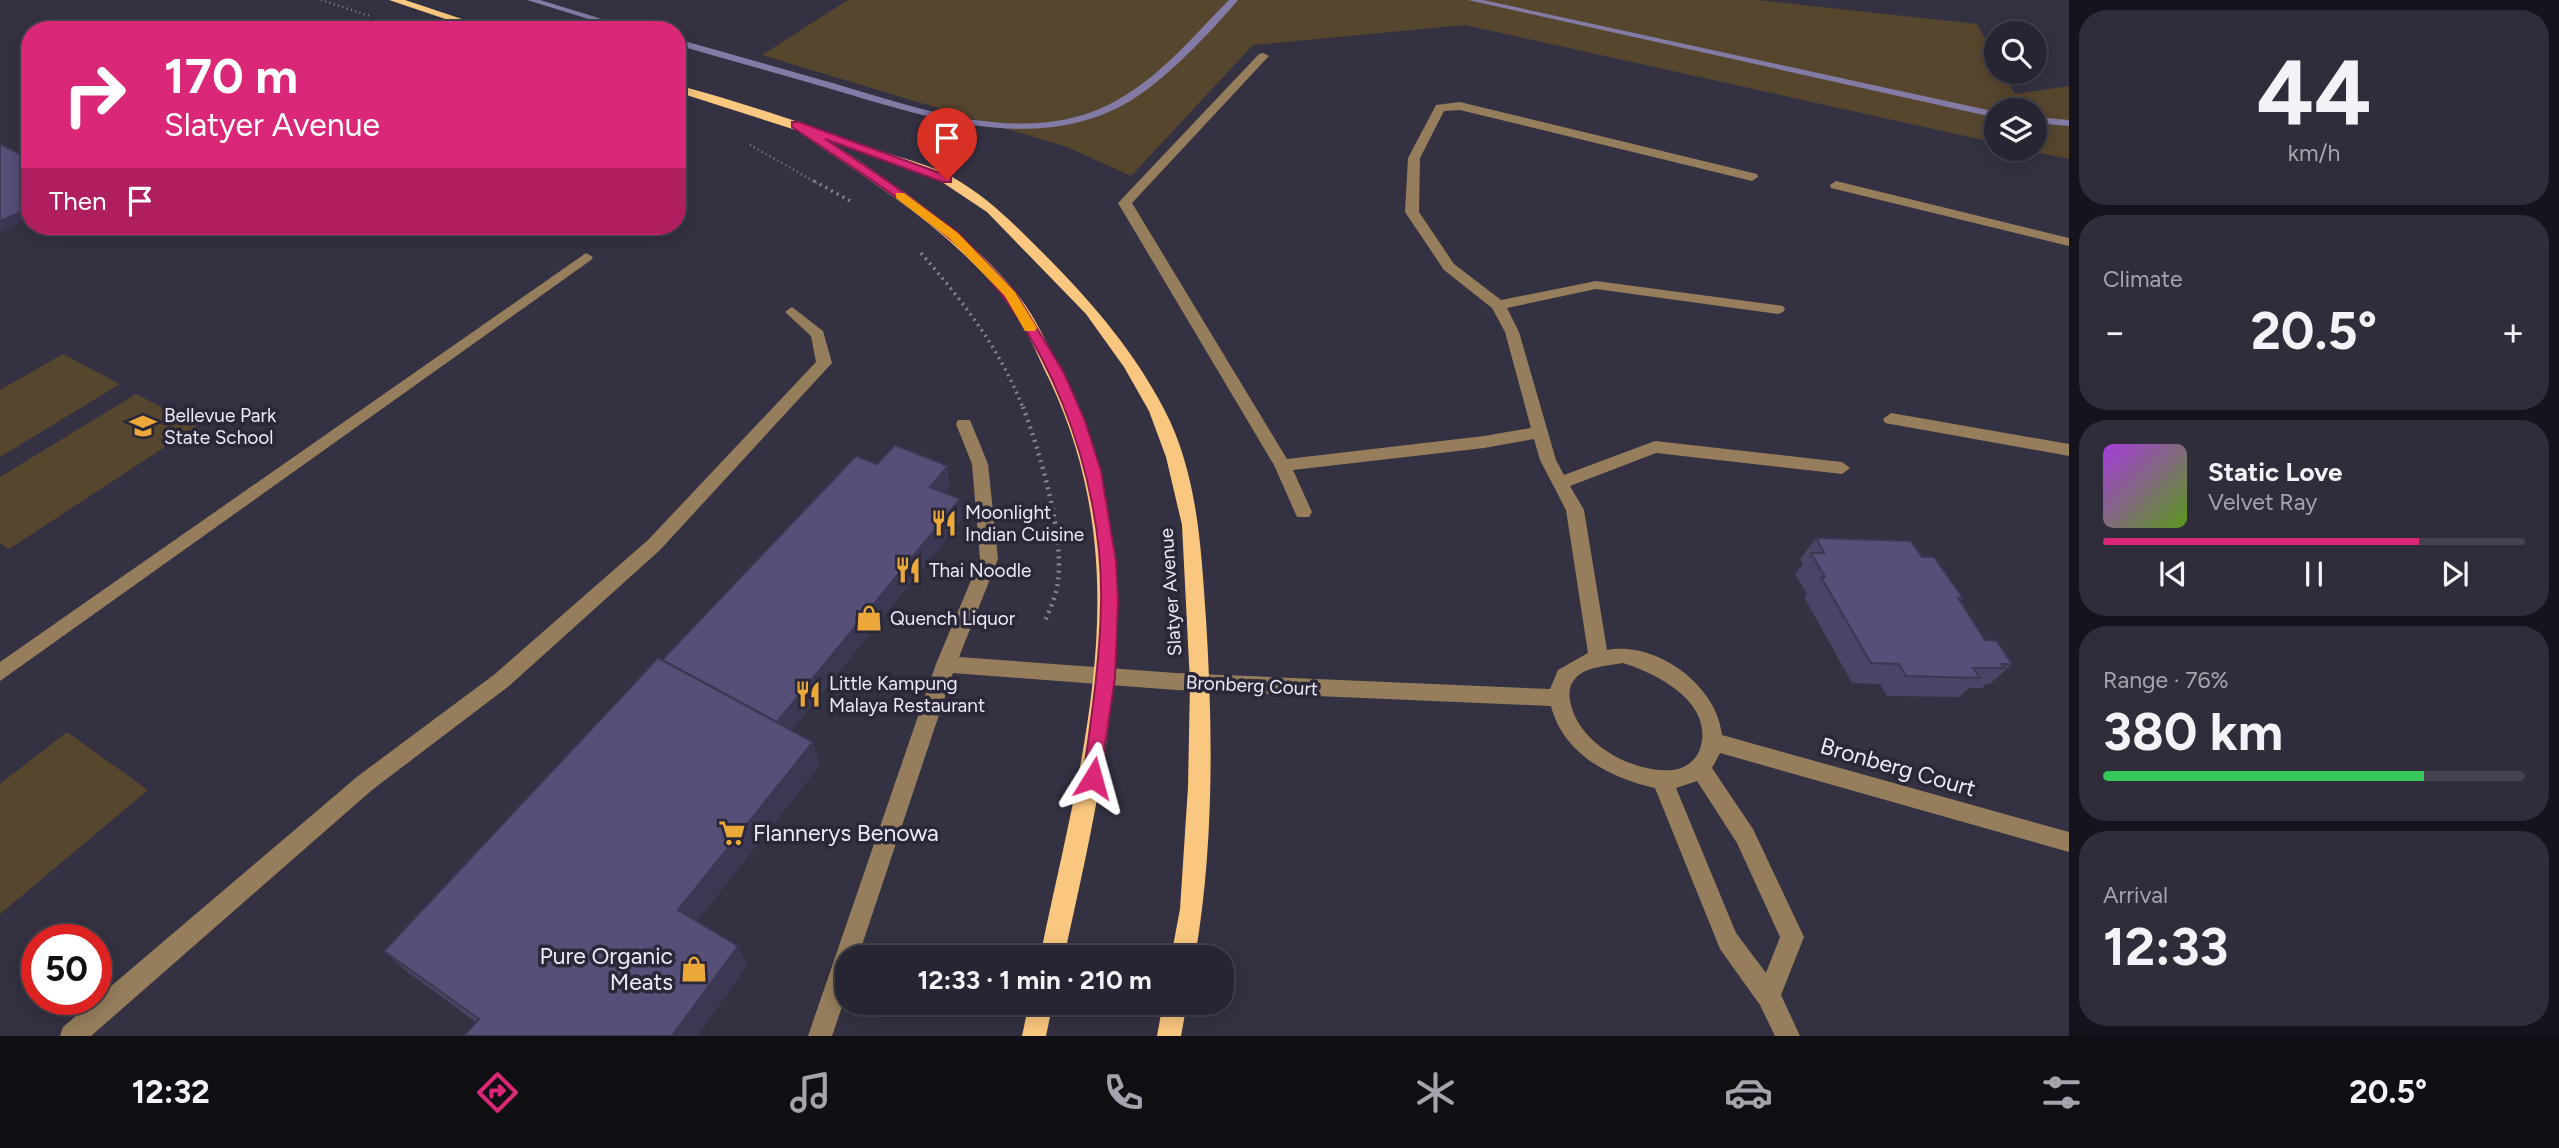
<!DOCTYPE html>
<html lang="en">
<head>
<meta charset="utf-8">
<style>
  body { margin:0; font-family:Figtree,sans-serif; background:#2f2d3a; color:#f1f3f6; height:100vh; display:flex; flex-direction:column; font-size:26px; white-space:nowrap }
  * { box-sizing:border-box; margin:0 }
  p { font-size:23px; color:#a4a5ac }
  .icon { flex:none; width:38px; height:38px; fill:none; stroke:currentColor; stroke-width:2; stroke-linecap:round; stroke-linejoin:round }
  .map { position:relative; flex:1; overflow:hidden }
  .panel { display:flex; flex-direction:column; gap:10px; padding:10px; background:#15141c; width:490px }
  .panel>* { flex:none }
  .guide { position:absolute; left:21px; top:21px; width:665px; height:214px; border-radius:28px; box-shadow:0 4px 18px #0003,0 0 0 2px #43424d; background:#db2777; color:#fff; overflow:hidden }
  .controls { position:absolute; left:1984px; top:21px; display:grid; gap:14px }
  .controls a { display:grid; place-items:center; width:63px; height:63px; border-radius:50%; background:#272532; box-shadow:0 4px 18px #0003,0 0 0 2px #43424d; font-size:35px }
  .speed { position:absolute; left:21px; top:924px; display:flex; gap:14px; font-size:35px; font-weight:700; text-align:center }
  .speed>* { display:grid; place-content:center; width:91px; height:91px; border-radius:50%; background:#272532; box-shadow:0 4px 18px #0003,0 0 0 2px #43424d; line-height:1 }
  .speed .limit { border:10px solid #d22; background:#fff; color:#111 }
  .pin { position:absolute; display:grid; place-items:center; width:60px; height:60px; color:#fff; margin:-72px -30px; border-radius:50% 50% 50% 0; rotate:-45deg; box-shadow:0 0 7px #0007 }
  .pin .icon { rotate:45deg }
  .me { position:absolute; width:77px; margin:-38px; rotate:8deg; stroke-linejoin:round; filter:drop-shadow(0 0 5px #0008) }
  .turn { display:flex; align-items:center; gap:24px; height:147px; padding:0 28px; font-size:32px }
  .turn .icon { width:91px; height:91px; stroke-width:2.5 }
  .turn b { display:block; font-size:49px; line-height:60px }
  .then { display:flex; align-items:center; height:66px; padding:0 28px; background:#0003; gap:14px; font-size:26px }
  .big { font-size:52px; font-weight:700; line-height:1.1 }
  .panel .card { flex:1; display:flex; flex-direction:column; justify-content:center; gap:10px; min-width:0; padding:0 24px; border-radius:28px; background:#2f2d3a }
  .panel .dial { align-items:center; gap:0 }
  .dial b { font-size:91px; line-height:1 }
  .song { display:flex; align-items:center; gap:21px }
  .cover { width:84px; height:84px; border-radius:10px; background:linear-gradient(135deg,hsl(280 70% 55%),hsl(90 70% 35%)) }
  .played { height:7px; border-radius:4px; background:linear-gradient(90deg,#db2777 75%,#43424d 75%) }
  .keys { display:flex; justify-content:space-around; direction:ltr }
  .heat { display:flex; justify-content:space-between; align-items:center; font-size:38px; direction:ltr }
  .charge { height:10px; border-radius:5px; background:linear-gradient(90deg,#34c759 76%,#43424d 0) }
  .trip { position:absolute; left:835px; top:945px; width:399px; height:70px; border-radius:28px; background:#272532; box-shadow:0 4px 18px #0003,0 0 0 2px #43424d; font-weight:700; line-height:70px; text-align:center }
  .dock { display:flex; height:112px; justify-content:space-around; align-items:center; background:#100f14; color:#a4a5ac }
  .dock .icon { width:49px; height:49px }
  .dock .selected { color:#db2777 }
  .dock b { font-size:32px; color:#f1f3f6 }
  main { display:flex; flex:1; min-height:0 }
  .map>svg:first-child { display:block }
  .green { fill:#57462e }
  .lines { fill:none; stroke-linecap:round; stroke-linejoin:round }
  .stream { fill:#827ba6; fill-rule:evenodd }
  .path-far2 { stroke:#878493; stroke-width:2.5; stroke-dasharray:1 3.5; stroke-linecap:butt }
  .path-far1 { stroke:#878493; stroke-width:3.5; stroke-dasharray:2 4.5; stroke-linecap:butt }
  .path { stroke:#878493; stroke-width:4.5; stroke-dasharray:2 5; stroke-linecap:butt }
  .minor { fill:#967e5c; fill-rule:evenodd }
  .major { fill:#f9c77f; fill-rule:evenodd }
  .wall { fill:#4a4466 }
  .shaded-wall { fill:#3c3753 }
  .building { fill:#564f77; stroke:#3c3753; stroke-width:2 }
  .route { fill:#db2777; stroke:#8e194d; stroke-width:2 }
  .slow { fill:#f59e0b }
  .labels { text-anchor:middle; stroke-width:7; stroke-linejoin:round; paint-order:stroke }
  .poi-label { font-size:19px; fill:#eceaf6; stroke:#2a2738; text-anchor:start }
  .street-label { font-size:19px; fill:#eceaf6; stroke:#2a2738 }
  .near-street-label { font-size:23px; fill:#eceaf6; stroke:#2a2738 }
  .near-poi-label { font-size:23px; fill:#eceaf6; stroke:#2a2738; text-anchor:start }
</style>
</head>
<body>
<main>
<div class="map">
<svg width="2069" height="1036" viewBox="0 0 2069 1036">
  <rect width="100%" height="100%" fill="#343142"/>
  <g class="green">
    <polygon points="848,0 1758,0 1977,24 1997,61 1997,72 2003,72 2015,94 2069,86 2069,159 2022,149 2035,149 2035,110 1997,110 1997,143 1465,25 1253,45 1131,176 1067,147 762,55"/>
    <polygon points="63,354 120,384 0,457 0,390"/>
    <polygon points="136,394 197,426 9,549 0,543 0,477"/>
    <polygon points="67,732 148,790 0,914 0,784"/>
  </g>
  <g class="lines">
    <g class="stream">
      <polygon points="527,0 540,0 638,30 624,30"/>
      <path d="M1229,0H1238C1210,33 1163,83 1125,104C1033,155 923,116 831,89C780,74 728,60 677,45V39C730,54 783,69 836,84C924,110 1032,150 1119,99C1162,75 1195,34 1229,0Z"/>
      <polygon points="1468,0 1483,0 1997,112 1997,118"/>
      <polygon points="2035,117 2069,120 2069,126 2035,123"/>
    </g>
    <g class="path-far2">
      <polyline points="321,0 370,16"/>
      <polyline points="750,145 817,183"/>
    </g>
    <g class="path-far1">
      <polyline points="814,181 852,202"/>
      <path d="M921,253C964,303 999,347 1023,408"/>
    </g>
    <path class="path" d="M1023,407C1040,453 1064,532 1058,582C1056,596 1050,610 1044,623"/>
    <g class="minor">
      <path d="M1263,53L1269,56L1267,58L1132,203L1287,459L1484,436L1531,428L1505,332L1492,308L1444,270L1405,212L1408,158L1436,105L1460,102L1757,174L1758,177L1752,181L1460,110L1444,111L1420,158L1419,212L1454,264L1501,300L1596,281L1783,306L1785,309L1783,312L1778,314L1596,289L1507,308L1519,332L1556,460L1564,475L1655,441L1842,462L1850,468L1842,474L1656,453L1570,486L1584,510L1607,650C1656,641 1717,685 1722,735L2069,832V852L1720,753L1712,768L1753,829L1804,937L1781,995L1800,1036H1775L1760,1005L1720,949L1655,788C1610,778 1563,754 1551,706L1176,690L953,673L858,957H847V992L832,1036H808L936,664L980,559L972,464L956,424L958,420H970L988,464L998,559L959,657L1176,673L1550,689L1558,670L1588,653L1566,510L1540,460L1534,439L1484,448L1293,470L1312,512L1309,517H1297L1274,465L1118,203L1259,54ZM1623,663C1658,674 1715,703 1700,749C1696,761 1684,769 1672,770C1633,773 1581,745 1571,705C1569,697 1568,687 1574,680C1585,666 1607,666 1623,663ZM1697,781L1737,843L1780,937L1766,973L1736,933L1676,788Z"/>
      <polygon points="1836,181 2069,238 2069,246 1831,188 1830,185"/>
      <polygon points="586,253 593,257 591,260 0,681 0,662"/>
      <polygon points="792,307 823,331 832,363 660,550 509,686 372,790 91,1036 60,1036 63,1027 358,776 495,674 648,540 816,362 811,336 785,312"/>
      <polygon points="1891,413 2069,444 2069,456 1885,423 1883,419"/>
    </g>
    <g class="major">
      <polygon points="389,0 405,0 495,30 478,30"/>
      <path d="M677,85C745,103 811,126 877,150C902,158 931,165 954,178C992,200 1020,230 1051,261C1095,306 1135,353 1164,409C1198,474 1201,548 1206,619C1213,731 1214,847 1195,957H1171L1180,909L1188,787L1190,683L1182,525L1166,457L1149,411L1124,367L1086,314L987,212L942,182L826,139C894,184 966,231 1018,295C1036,318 1049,347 1061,374C1069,389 1078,405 1084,421C1149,595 1102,783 1064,957H1040C1080,761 1141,575 1050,381C1037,355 1026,325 1007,301C956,236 884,189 816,144V138H821L677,92Z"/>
      <polygon points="1029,1003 1053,1003 1046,1036 1022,1036"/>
      <polygon points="1163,1003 1187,1003 1181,1036 1157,1036"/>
    </g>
  </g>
  <g class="wall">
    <polygon points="877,464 950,487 945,493 960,499 961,520 792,730 820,765 697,921 738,946 747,965 697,1036 464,1036 476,1022 405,970 384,951 662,660"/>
    <polygon points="1816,538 1922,557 1963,598 1960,601 1985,640 2012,664 1990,684 1986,684 1982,688 1969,688 1959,697 1887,696 1880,684 1852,683 1804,597 1807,594 1795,574 1803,564 1800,559"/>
  </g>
  <g class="shaded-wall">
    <polygon points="30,208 30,218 0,232 0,221"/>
    <polygon points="948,466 950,487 932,508 930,487"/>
    <polygon points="960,499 961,520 781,744 775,724"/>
    <polygon points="813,742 820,765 689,931 678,910"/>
    <polygon points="738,946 747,965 697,1036 672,1036"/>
  </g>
  <g class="building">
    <polygon points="0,144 30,159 30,208 0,221"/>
    <polygon points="895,445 948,466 930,487 960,499 777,722 662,660 856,456 877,464"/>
    <polygon points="1816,538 1911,541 1922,557 1934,557 1963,598 1958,598 1985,640 1997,641 2012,664 2001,664 2004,668 1973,668 1980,678 1906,676 1899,664 1871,663 1821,577 1825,577 1811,553 1824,553"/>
    <polygon points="658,658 813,742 678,910 738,946 672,1036 464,1036 479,1019 384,951"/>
  </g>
  <path class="route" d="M792,122H799L951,177V182H943L825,139L889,182L958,233L1015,292L1064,373L1085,421L1101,471L1116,561L1118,602L1115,678L1099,784L1093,787L1086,784L1083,778C1091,720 1100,663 1101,604C1104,476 1047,321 948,237C899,196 844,162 792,127Z"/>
  <polygon class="slow" points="896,193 904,193 958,233 1015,292 1037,328 1035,331 1025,331 1005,296 949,238 896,198"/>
  <defs>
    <g id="school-bare" transform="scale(2.1)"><path d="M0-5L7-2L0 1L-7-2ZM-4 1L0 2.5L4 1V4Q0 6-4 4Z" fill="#eca93a" stroke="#2a2738" stroke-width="2.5" paint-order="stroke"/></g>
    <g id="restaurant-bare" transform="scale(2.1)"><path d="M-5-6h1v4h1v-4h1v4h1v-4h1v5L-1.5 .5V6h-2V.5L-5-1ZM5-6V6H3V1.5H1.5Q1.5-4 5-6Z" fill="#eca93a" stroke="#2a2738" stroke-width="2.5" paint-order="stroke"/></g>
    <g id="shop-bare" transform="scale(2.1)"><path d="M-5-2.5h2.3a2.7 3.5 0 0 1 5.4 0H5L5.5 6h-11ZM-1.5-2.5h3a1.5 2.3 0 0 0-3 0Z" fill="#eca93a" stroke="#2a2738" stroke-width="2.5" paint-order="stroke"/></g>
    <g id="supermarket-bare" transform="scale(2.1)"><path d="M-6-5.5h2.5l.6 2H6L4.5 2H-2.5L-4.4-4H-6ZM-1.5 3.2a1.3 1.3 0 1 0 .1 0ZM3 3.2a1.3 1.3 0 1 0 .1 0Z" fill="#eca93a" stroke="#2a2738" stroke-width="2.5" paint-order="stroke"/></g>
  </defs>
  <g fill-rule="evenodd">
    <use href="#school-bare" x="143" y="426"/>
    <use href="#restaurant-bare" x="944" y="523"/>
    <use href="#restaurant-bare" x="908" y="570"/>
    <use href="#shop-bare" x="869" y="618"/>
    <use href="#restaurant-bare" x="808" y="694"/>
    <use href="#supermarket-bare" x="732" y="833"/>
    <use href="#shop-bare" x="694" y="969"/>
  </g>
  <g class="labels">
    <g class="poi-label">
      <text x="164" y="422">Bellevue Park<tspan x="164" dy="22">State School</tspan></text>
      <text x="965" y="519">Moonlight<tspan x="965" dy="22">Indian Cuisine</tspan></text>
      <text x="929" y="577">Thai Noodle</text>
      <text x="890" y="625">Quench Liquor</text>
      <text x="829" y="690">Little Kampung<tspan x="829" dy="22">Malaya Restaurant</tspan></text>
    </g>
    <g class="street-label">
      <text transform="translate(1170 592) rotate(-94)" y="7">Slatyer Avenue</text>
      <text transform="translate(1252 685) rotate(3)" y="7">Bronberg Court</text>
    </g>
    <g class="near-street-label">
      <text transform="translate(1898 767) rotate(16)" y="8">Bronberg Court</text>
    </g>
    <g class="near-poi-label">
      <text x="753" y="841">Flannerys Benowa</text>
      <text x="673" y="964" text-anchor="end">Pure Organic<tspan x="673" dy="26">Meats</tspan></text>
    </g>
  </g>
</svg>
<div class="controls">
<a><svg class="icon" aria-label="search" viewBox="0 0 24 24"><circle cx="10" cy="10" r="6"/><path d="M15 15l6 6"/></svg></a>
<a><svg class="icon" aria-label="layers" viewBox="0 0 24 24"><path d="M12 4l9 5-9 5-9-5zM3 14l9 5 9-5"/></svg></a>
</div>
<div class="speed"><div class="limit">50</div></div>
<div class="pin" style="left:947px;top:180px;background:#d93025"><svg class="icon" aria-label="arrive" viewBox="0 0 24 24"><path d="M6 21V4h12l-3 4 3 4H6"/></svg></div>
<svg class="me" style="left:1093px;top:778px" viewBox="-20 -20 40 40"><path d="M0-17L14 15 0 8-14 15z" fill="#db2777" stroke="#fff" stroke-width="4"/></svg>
<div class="trip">12:33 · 1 min · 210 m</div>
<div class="guide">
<div class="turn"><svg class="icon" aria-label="right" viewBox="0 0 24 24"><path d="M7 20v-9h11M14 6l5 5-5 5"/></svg><div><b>170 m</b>Slatyer Avenue</div></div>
<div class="then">Then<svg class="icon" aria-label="arrive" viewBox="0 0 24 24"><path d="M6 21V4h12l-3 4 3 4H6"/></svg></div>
</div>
</div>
<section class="panel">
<div class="card dial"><b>44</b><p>km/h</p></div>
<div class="card"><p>Climate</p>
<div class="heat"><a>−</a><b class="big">20.5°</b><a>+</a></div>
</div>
<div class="card">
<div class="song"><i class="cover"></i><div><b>Static Love</b><p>Velvet Ray</p></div></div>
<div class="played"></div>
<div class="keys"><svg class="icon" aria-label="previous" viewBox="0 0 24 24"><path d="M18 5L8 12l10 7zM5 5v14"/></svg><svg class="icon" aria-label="pause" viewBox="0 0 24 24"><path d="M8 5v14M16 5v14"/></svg><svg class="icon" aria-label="next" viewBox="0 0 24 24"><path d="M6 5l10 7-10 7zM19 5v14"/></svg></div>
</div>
<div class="card"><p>Range · 76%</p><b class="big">380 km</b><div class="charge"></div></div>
<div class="card"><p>Arrival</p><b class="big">12:33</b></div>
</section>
</main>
<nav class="dock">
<b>12:32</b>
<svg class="icon selected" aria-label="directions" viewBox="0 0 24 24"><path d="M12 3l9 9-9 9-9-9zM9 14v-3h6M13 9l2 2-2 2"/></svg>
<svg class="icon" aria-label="music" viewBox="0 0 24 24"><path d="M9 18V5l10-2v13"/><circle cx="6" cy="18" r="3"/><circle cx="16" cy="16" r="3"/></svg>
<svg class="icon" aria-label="phone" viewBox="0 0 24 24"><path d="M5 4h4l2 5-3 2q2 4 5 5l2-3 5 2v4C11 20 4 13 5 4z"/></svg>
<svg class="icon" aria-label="climate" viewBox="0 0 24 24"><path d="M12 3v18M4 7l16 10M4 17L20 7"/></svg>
<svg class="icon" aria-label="car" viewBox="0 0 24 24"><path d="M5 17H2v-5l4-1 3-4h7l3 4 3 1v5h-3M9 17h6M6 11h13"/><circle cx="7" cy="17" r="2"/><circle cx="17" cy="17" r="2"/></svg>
<svg class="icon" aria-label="filters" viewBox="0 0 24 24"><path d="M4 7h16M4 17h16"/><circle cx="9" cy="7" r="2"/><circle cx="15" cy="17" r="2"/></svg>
<b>20.5°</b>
</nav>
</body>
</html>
